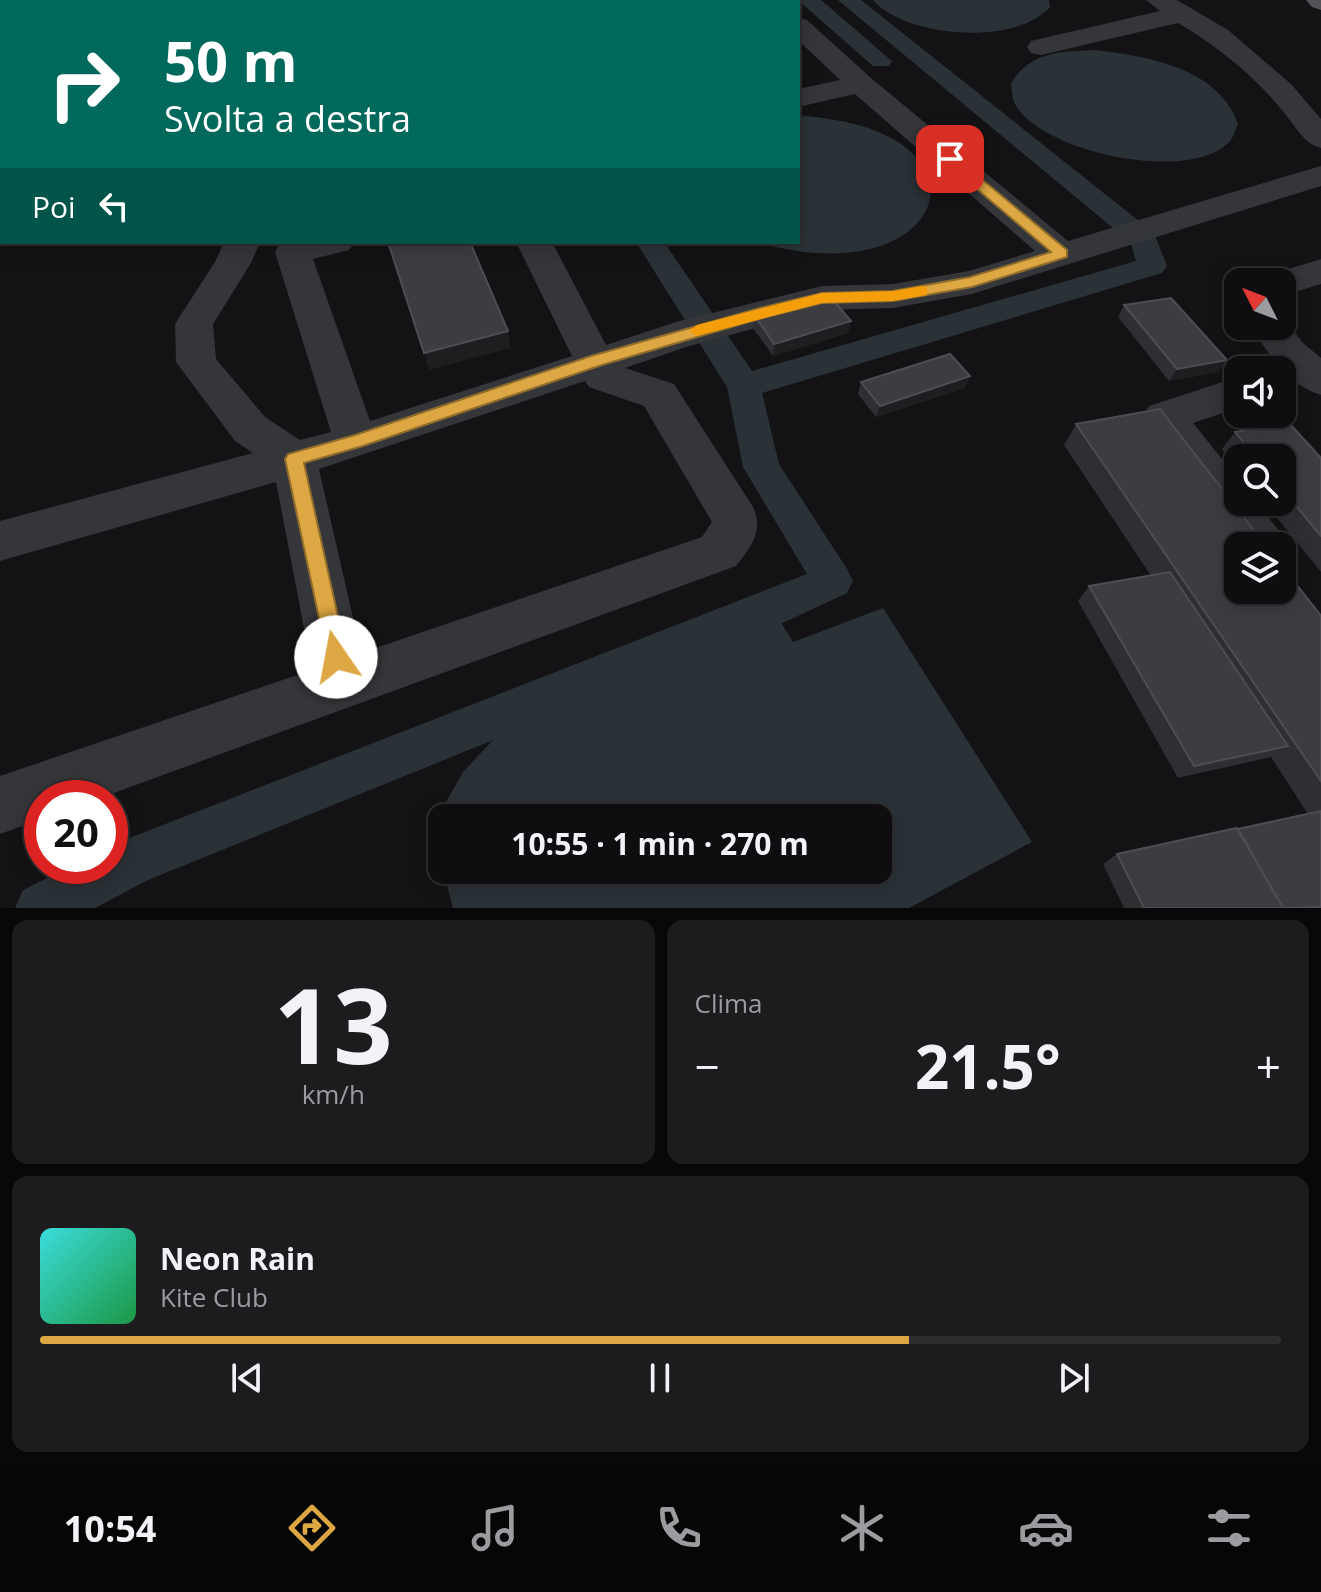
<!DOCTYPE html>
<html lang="it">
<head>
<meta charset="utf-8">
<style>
  body { margin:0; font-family:"Open Sans",sans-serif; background:#1c1c1e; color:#f1f3f6; height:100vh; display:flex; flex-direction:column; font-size:30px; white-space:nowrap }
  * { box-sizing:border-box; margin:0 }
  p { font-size:26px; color:#9b9c9f }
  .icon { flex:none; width:44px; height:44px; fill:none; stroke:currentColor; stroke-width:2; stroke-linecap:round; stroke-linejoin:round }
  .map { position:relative; height:908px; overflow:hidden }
  .drawer { display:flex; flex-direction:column; gap:12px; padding:12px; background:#080809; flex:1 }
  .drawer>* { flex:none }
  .top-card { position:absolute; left:0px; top:0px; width:800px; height:244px; box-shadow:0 4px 20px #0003,0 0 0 2px #2e2e30; background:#00695c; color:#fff; overflow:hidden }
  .needle { width:52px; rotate:312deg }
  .fabs { position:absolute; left:1224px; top:268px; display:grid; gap:16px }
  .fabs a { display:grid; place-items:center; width:72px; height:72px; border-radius:16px; background:#0e0e10; box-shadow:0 4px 20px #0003,0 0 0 2px #2e2e30; font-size:40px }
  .speed { position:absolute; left:24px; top:780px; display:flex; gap:16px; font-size:40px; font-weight:700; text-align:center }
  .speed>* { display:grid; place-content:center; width:104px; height:104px; border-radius:50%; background:#0e0e10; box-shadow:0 4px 20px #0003,0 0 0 2px #2e2e30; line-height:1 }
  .speed .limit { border:12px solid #d22; background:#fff; color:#111 }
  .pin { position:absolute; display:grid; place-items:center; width:68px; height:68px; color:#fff; margin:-34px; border-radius:16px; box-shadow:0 4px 12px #0006 }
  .me { position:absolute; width:88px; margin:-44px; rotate:348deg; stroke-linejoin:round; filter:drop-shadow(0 0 6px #0008) }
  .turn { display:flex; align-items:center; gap:28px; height:168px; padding:0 32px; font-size:36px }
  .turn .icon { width:104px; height:104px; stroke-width:2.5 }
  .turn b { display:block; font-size:56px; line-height:68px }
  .then { display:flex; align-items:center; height:76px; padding:0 32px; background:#0003; gap:16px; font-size:30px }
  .big { font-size:60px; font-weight:700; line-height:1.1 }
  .drawer .widget { flex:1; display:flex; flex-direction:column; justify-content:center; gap:12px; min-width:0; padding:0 28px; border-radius:16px; background:#1c1c1e }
  .drawer .dial { align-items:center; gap:0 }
  .dial b { font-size:104px; line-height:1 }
  .song { display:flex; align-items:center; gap:24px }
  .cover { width:96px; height:96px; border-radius:12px; background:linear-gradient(135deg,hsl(180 70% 55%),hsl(140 70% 35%)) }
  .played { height:8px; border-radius:4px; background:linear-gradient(90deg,#dda743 70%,#2e2e30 70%) }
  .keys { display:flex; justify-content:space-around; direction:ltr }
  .heat { display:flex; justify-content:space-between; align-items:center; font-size:44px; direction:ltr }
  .drawer .tiles { flex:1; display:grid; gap:12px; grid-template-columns:1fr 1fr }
  .widget:last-child { grid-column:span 2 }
  .trip { position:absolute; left:428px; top:804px; width:464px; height:80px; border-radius:16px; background:#0e0e10; box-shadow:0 4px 20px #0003,0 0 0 2px #2e2e30; font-weight:700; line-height:80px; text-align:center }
  .tabs { display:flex; height:128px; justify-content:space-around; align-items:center; background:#060606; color:#9b9c9f }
  .tabs .icon { width:56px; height:56px }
  .tabs .on { color:#dda743 }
  .tabs b { font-size:36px; color:#f1f3f6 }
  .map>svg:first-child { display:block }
  .water { fill:#2b3237 }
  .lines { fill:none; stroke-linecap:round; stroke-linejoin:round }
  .canal { fill:#2b3237; fill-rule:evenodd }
  .minor { fill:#353639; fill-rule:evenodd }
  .major { fill:#515358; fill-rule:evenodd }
  .wall { fill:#2f2f33 }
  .shaded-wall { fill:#1e1e21 }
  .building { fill:#3c3d41; stroke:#4c4e53; stroke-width:2 }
  .route { fill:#dda743; stroke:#906d2c; stroke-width:2 }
  .slow { fill:#f59e0b }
</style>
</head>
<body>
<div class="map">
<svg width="1321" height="908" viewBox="0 0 1321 908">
  <rect width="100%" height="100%" fill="#131315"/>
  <g class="water">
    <path d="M873,0H1049L1050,7C1016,46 906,38 873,0Z"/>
    <path d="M1095,50C1147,56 1219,68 1238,124C1236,129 1233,138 1230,141C1192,185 1037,152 1014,102C1012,97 1012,89 1011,83C1031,51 1060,52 1095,50Z"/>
    <path d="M807,116C840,120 873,125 901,144C950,178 934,227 883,245C841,260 796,253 755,242H798V117Z"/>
    <polygon points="772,608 793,642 883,608 1032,842 909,908 453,908 443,870 878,870 878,818 442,818 442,866 432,827 463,772 528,703"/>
  </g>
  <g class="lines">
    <g class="canal">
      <polygon points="482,0 502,0 503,2 483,2"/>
      <polygon points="798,0 821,0 892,61 889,66 873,66"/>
      <polygon points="838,0 861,0 1154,233 1167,266 1162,273 762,393 779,464 847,569 853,581 847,593 787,621 148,880 95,908 15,908 23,890 71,866 110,866 110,847 114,844 807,574 743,467 727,387 636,242 664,242 752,371 1136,261 1131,243"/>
    </g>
    <g class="minor">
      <polygon points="394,0 420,0 421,2 395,2"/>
      <polygon points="756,0 782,0 784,2 758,2"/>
      <path d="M1146,0H1177L1228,30L1291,84L1321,119V148C1305,144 1296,128 1286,115C1257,78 1219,47 1178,23L1041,55L1031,53L1027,47L1031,41L1160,11Z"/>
      <path d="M798,18L807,20L871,78L1068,241L1321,166V186L972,294L893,308L822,310L686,347L625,368L674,384L753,507C764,531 751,547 736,566L100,798H42V819L0,834V776L312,670L276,482L0,561V521L253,453L235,441L176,362L175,324L215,262L224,242H260L251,263L213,324L216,359L265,417L300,440L331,432L275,252L280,244L288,242H355L349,250L313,259L370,421L572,356L516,242H552L606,345L676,322L822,286L893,284L969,271L1035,251L855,94L798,107V89L840,80L798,40ZM585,381L589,387L644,406L712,522L702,537L361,653L319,469Z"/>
      <rect x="0" y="77" width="2" height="18"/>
      <polygon points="1321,259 1321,284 1282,296 1282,282 1265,282 1269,275"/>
      <path d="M1282,316L1303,343L1321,358V395C1288,385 1268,354 1251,326H1282Z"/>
      <polygon points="1238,377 1238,408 1193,423 1238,479 1238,502 1256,502 1280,532 1287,546 1282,556 1282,546 1238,546 1238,549 1143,417 1149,406"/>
    </g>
    <polygon class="major" points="1306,0 1321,0 1321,10 1312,7"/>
  </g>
  <g class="wall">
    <polygon points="1124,305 1227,360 1218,372 1169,381 1118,317"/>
    <polygon points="755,316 851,321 848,333 773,356 753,328"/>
    <polygon points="861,382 965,388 876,417 858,394"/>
    <polygon points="1076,424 1321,616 1321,908 1124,908 1103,864 1117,854 1308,814 1271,757 1178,778 1078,601 1089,586 1151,576 1064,445"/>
    <polygon points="1235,432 1321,458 1321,572 1264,502 1282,502 1282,458 1238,458 1238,469 1222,449"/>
  </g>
  <g class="shaded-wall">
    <polygon points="851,321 848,333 773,356 774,344"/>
    <polygon points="508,331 511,348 429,370 424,353"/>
    <polygon points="1227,360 1218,372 1169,381 1177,369"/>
    <polygon points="970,376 965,388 876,417 880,406"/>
  </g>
  <g class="building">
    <polygon points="388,242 470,242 508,331 424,353"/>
    <polygon points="829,295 851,321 774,344 755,316"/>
    <polygon points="1171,298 1227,360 1177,369 1124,305"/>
    <polygon points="950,354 970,376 880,406 861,382"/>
    <polygon points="1160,409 1266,546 1238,546 1238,590 1282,590 1282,566 1321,616 1321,781 1076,424"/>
    <polygon points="1289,423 1321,458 1321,536 1282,489 1282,458 1256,458 1235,432"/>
    <polygon points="1170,572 1288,746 1194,766 1089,586"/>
    <polygon points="1321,811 1321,907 1283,908 1238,829"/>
    <polygon points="1237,828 1283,908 1144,908 1117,854"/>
  </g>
  <polygon class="route" points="945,157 955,157 1067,250 1067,257 972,287 893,301 822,303 762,318 602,365 363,446 304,463 347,657 344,665 336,667 329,665 285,459 288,454 355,435 591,356 760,308 822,293 893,291 970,277 1051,252 945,162"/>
  <polygon class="slow" points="922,286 927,287 927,295 893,301 822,303 697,336 689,331 697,325 822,293 893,291"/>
</svg>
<div class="fabs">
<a><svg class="needle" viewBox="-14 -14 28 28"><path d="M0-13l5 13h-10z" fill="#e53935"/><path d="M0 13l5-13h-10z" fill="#9b9c9f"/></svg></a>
<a><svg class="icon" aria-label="sound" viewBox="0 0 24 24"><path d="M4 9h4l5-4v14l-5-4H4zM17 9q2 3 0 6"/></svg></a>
<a><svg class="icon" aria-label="search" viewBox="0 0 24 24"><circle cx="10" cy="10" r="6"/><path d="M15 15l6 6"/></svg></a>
<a><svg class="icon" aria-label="layers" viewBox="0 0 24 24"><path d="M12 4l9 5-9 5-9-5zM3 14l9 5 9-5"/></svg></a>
</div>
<div class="speed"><div class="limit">20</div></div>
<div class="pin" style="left:950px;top:159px;background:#d93025"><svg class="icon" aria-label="arrive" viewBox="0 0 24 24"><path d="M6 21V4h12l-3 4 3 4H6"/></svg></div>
<svg class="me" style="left:336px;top:657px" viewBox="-20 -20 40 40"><circle r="19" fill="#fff"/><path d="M0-13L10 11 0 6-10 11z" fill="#dda743"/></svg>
<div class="trip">10:55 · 1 min · 270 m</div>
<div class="top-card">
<div class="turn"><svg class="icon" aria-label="right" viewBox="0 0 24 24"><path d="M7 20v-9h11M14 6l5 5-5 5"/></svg><div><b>50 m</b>Svolta a destra</div></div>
<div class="then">Poi<svg class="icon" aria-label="left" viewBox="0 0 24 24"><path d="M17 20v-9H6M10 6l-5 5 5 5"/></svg></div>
</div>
</div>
<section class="drawer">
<div class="tiles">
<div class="widget dial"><b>13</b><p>km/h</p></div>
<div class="widget"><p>Clima</p>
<div class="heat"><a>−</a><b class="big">21.5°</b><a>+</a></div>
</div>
<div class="widget">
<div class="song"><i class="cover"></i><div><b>Neon Rain</b><p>Kite Club</p></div></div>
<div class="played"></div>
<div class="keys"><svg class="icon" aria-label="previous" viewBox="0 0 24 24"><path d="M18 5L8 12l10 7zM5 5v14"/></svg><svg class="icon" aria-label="pause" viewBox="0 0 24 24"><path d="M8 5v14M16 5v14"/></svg><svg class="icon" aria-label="next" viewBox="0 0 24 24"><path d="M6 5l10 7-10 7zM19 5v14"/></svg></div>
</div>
</div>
</section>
<nav class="tabs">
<b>10:54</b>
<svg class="icon on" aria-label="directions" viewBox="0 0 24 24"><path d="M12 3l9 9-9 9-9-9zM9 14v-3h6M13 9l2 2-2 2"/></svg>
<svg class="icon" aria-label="music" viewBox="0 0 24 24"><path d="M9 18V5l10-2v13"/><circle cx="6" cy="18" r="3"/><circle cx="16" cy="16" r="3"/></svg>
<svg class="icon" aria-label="phone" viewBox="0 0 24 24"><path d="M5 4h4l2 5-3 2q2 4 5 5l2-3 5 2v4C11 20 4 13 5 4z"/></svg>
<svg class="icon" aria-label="climate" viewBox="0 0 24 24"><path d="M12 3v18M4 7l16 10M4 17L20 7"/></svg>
<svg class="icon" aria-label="car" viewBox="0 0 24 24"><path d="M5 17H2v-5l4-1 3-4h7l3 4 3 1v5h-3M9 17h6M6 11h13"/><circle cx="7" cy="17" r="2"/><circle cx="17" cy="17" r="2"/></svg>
<svg class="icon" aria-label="filters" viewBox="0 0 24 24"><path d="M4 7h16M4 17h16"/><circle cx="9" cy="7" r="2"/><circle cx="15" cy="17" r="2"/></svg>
</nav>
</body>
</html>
